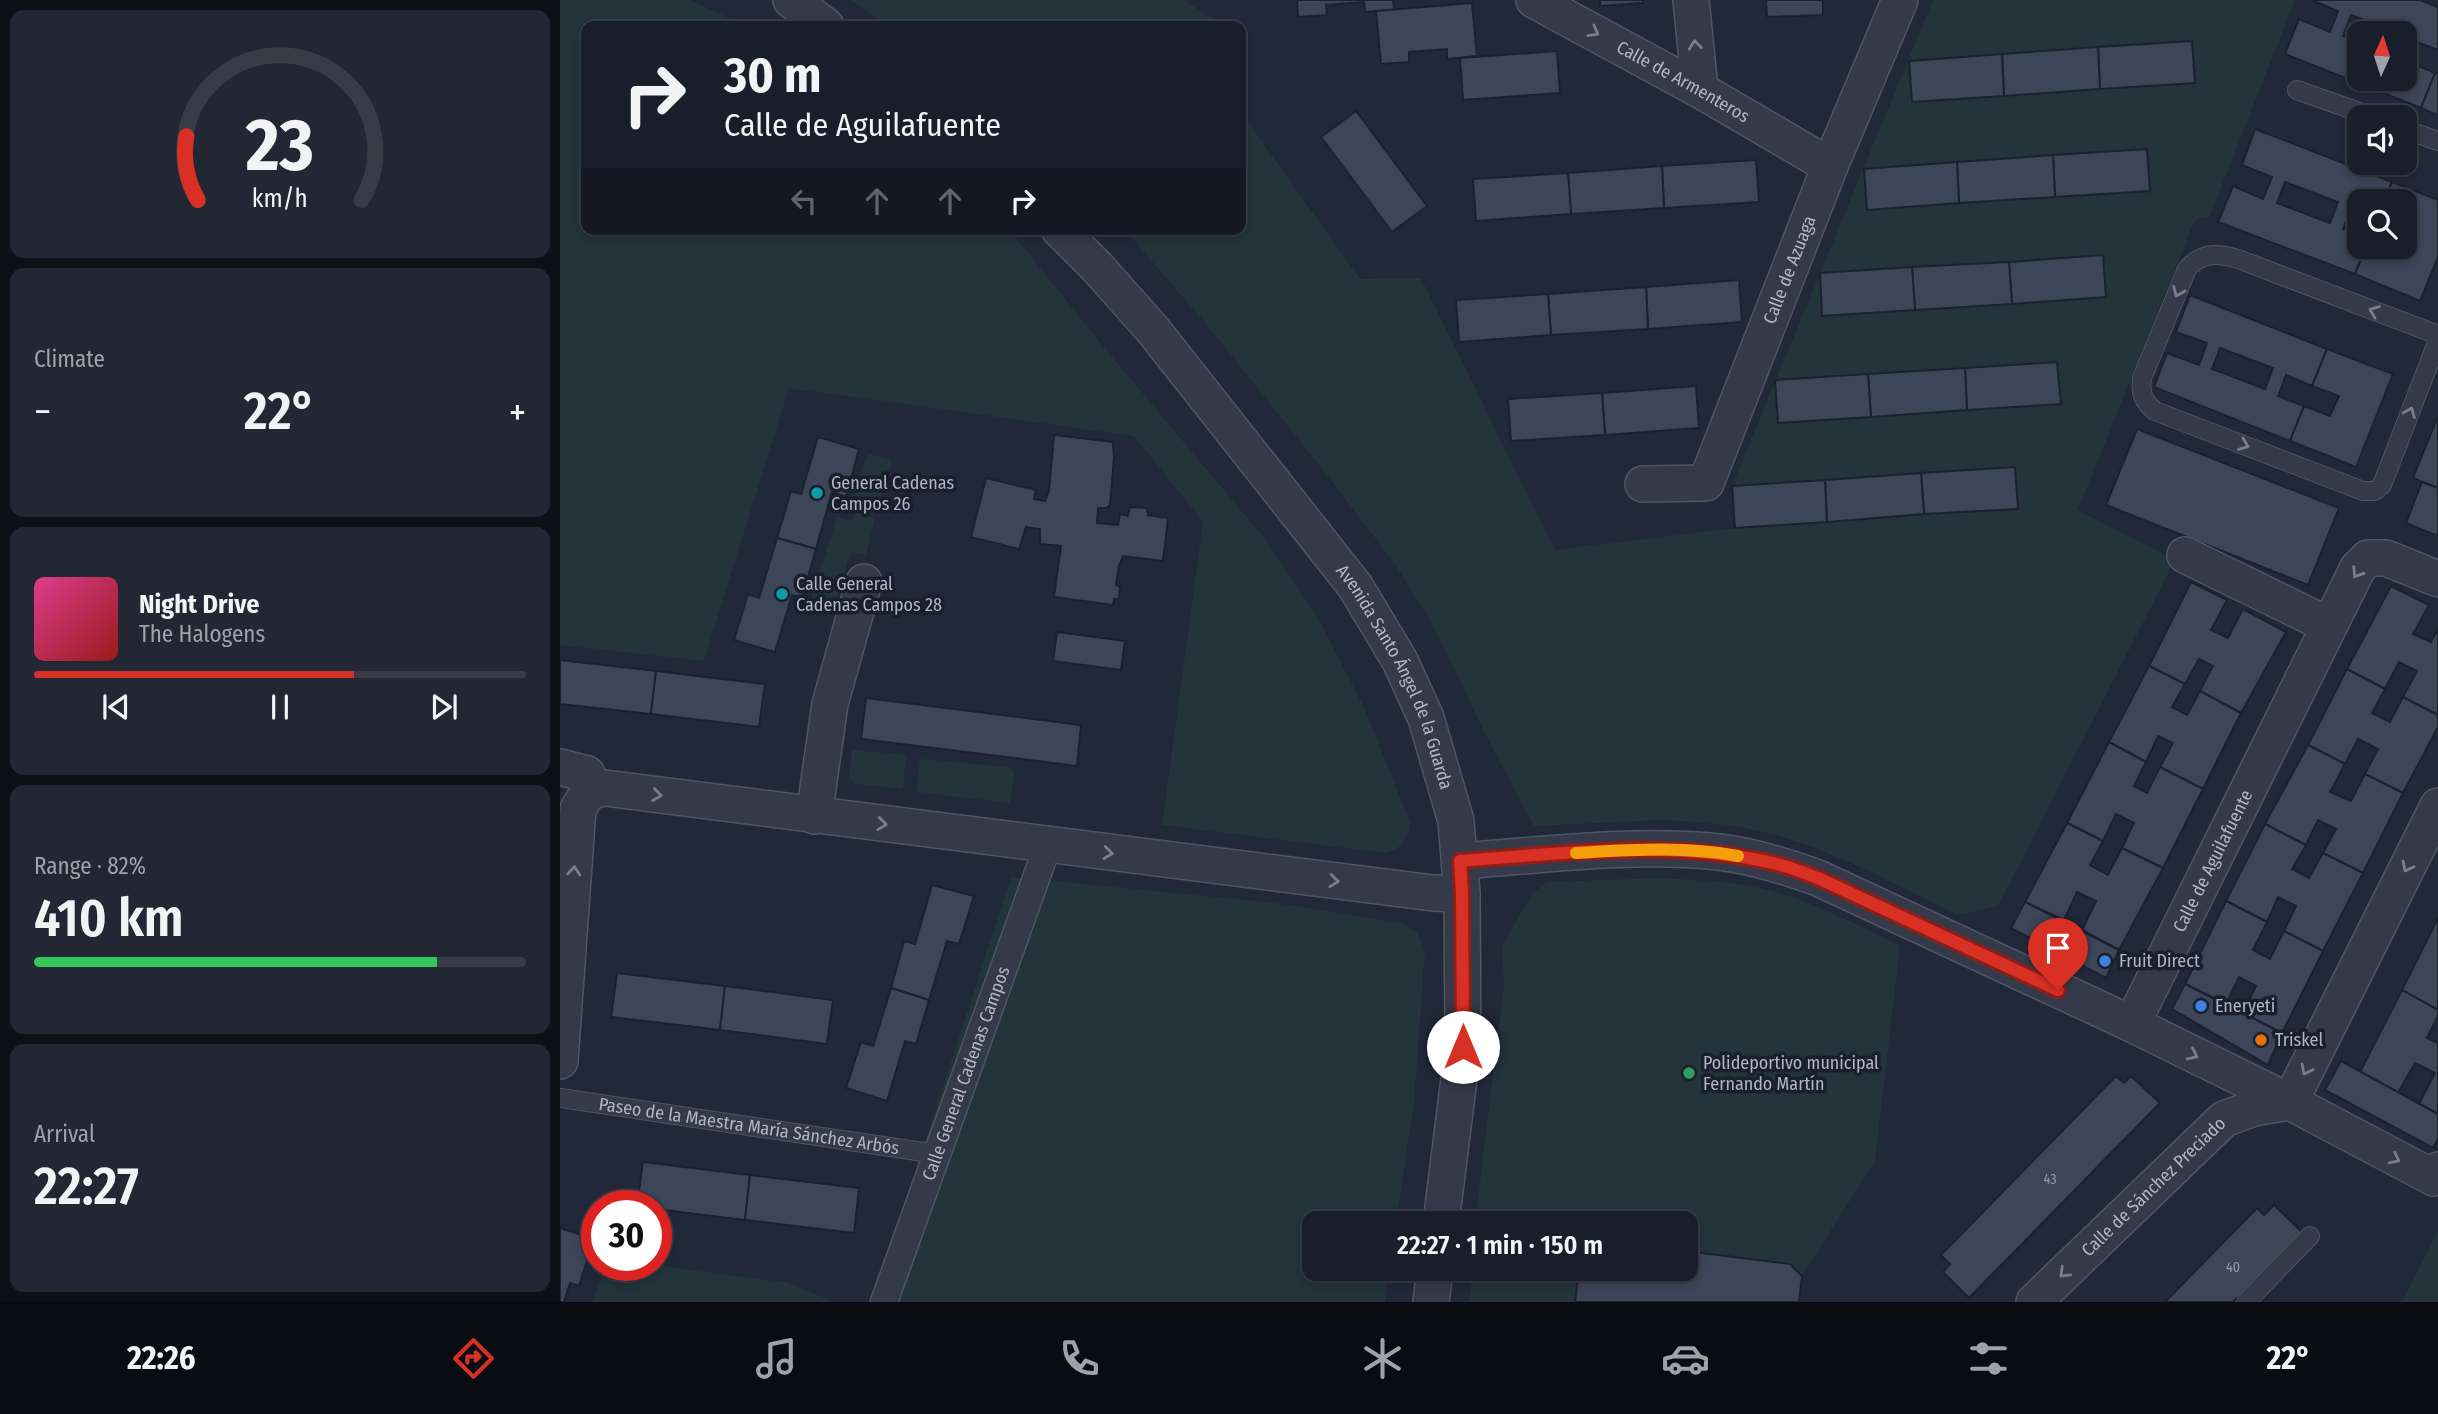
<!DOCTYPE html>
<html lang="en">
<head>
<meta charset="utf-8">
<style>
  body { margin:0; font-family:"Fira Sans Condensed",sans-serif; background:#222733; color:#f1f3f6; height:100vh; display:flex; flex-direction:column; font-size:26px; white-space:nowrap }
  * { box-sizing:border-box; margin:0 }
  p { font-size:23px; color:#9fa2a9 }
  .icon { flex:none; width:38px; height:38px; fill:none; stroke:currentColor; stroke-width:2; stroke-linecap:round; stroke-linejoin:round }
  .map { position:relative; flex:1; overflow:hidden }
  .drawer { display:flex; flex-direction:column; gap:10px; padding:10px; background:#0e1018; width:560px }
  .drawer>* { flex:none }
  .hud { position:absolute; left:21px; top:21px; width:665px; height:214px; border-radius:14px; box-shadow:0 4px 10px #0003,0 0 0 2px #373c47; background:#191e2b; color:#f1f3f6; overflow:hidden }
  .needle { width:46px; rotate:3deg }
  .fabs { position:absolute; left:1787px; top:21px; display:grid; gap:14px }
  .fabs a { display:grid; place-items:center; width:70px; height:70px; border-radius:14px; background:#191e2b; box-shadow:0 4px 10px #0003,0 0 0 2px #373c47; font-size:35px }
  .speed { position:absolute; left:21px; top:1190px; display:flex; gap:14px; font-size:35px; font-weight:700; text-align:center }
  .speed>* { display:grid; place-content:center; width:91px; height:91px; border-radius:50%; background:#191e2b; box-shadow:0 4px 10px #0003,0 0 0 2px #373c47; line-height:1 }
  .speed .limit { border:10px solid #d22; background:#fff; color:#111 }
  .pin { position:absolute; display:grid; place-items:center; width:60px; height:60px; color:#fff; margin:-72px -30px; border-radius:50% 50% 50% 0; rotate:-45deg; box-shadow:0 0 7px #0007 }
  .pin .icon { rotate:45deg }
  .me { position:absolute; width:77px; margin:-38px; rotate:0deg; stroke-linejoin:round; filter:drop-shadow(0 0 5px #0008) }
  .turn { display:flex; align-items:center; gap:24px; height:147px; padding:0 28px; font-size:32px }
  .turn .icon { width:91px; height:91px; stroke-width:2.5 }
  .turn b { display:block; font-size:49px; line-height:60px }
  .lanes { display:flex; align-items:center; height:66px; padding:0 28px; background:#0003; justify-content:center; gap:35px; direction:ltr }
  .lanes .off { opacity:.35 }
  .big { font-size:52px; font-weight:600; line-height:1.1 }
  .drawer .widget { flex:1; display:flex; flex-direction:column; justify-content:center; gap:10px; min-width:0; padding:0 24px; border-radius:14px; background:#222733 }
  .drawer .dial { align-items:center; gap:0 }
  .dial svg { height:182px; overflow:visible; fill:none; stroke:#373c47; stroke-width:7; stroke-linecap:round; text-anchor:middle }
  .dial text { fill:#f1f3f6; stroke:none }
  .song { display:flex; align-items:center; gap:21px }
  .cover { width:84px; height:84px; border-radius:10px; background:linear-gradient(135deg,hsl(330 70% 55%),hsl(0 70% 35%)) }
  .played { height:7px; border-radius:4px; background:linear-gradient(90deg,#d93025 65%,#373c47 65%) }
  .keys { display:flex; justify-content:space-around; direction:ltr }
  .heat { display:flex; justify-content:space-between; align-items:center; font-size:38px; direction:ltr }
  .charge { height:10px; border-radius:5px; background:linear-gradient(90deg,#34c759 82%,#373c47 0) }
  .trip { position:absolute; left:742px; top:1211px; width:396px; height:70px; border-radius:14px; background:#191e2b; box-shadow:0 4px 10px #0003,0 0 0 2px #373c47; font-weight:600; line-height:70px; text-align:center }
  .menu { display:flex; height:112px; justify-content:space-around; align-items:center; background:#0a0c11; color:#9fa2a9 }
  .menu .icon { width:49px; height:49px }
  .menu .current { color:#d93025 }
  .menu b { font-size:32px; color:#f1f3f6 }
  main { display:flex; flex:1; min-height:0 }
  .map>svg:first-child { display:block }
  .green { fill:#23343a }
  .building { fill:#3d4559; stroke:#1c2130; stroke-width:2; fill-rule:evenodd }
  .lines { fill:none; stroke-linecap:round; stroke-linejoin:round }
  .service-casing { stroke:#505564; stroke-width:20 }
  .pedestrian-casing { stroke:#505564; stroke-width:29 }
  .minor-casing { stroke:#505564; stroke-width:38 }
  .service { stroke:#353a4a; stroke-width:18 }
  .pedestrian { stroke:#353a4a; stroke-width:26 }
  .minor { stroke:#353a4a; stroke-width:35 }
  .oneway { stroke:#797e8e }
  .route-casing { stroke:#8d1f18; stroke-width:18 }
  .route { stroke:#d93025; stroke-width:12 }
  .slow { stroke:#f59e0b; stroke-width:12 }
  .culture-dot { fill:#0f9aa8; stroke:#1a1f2e; stroke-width:2.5 }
  .shop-dot { fill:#3f7fe0; stroke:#1a1f2e; stroke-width:2.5 }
  .food-dot { fill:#e8710a; stroke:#1a1f2e; stroke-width:2.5 }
  .leisure-dot { fill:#2e9e5b; stroke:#1a1f2e; stroke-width:2.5 }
  .labels { text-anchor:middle; stroke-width:7; stroke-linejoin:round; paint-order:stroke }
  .number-label { font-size:14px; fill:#9399ab }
  .street-label { font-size:18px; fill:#b0b5c6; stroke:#1a1f2e }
  .poi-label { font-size:18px; fill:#b0b5c6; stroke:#1a1f2e; text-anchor:start }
</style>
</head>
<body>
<main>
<section class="drawer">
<div class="widget dial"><svg viewBox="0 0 100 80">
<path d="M14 69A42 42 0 1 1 86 69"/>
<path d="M14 69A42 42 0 0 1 9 41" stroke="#d93025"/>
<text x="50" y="56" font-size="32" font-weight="700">23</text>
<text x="50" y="72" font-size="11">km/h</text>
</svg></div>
<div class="widget"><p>Climate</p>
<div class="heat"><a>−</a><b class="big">22°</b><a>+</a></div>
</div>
<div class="widget">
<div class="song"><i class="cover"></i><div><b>Night Drive</b><p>The Halogens</p></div></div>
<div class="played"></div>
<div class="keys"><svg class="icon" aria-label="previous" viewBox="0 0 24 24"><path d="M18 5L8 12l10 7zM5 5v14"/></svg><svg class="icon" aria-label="pause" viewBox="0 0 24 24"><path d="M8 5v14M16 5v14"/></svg><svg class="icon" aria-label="next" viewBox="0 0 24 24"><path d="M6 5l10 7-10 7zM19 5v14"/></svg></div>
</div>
<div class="widget"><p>Range · 82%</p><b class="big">410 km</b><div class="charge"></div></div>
<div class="widget"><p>Arrival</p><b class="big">22:27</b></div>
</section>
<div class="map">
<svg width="1878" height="1302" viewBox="0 0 1878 1302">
  <rect width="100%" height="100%" fill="#212839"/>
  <g class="green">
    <path d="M0,0H130L186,26H26V229H449L544,347L705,539L757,616L804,707L850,822C848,840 843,848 825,853L602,825L643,522L574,436L229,388L144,661L0,645Z"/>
    <polygon points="291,0 624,0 663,26 327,26"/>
    <polygon points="1373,0 1735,0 1649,218 1639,218 1634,222 1518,510 1615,560 1438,906 1398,915 1304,869 1258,849 1220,836 1180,827 1140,822 1099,820 974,826 922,728 897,674 866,614 835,564 759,465 646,324 564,229 681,229 681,112 800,279 861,278 995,550 1175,528 1457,509 1455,467 1172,486"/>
    <polygon points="308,454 332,460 318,506 294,499"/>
    <polygon points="294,512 315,518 306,555 290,552 275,606 251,599 277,517 292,521"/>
    <polygon points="292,750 346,755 343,789 295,784 289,778"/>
    <polygon points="360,759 449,767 454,771 450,803 356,792"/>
    <polygon points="451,877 708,902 842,923 857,932 865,950 854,1103 836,1223 754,1223 754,1269 829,1269 825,1302 313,1302"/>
    <path d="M1097,878C1136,880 1177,881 1216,892C1259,905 1299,926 1340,946L1315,1161L1242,1276L1239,1302H909L913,1269H1125V1223H915L944,985L942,945L973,893L987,882Z"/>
    <polygon points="1878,1231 1878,1302 1842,1302"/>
    <polygon points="44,1265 96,1265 228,1283 275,1302 33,1302"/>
  </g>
  <g class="building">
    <polygon points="737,0 833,0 834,10 805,12 804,2 766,5 767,15 738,17"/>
    <polygon points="1040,0 1083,0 1083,3 1040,6"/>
    <polygon points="1206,0 1263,0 1263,15 1207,17"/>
    <path d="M1752,0H1860L1878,7V50L1857,42L1849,62L1875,73L1861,108L1725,54L1739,19L1770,32L1778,11ZM1791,15L1839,33H1844V79H1799V42L1783,36Z"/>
    <polygon points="912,3 917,56 887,59 887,49 849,52 849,62 821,64 816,11"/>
    <polygon points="1632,41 1635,83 1540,89 1538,47"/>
    <polygon points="1538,47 1540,89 1444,96 1442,54"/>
    <polygon points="997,51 1000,93 903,100 900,58"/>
    <polygon points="1442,54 1444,96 1352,102 1349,61"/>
    <polygon points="1875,73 1878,74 1878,115 1861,108"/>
    <polygon points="796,111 867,206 832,232 761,137"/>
    <path d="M1695,129L1832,182L1824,201H1799V212L1791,209L1783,229L1799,236V247H1806L1795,274L1658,222L1673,186L1703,199L1712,177L1682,165ZM1725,182L1778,202L1770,223L1717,203Z"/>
    <polygon points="1587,149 1590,191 1495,197 1493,155"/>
    <polygon points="1493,155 1495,197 1399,203 1397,162"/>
    <polygon points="1196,160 1199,202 1104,208 1102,166"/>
    <polygon points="1397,162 1399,203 1307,210 1304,169"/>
    <polygon points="1102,166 1104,208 1011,214 1008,173"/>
    <polygon points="1008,173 1011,214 916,221 913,179"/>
    <polygon points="1832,182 1878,200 1878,257 1860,301 1795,274 1806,247 1827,247 1835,250 1836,247 1844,247 1844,201 1824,201"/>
    <polygon points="1543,255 1546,297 1452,304 1449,262"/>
    <polygon points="1449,262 1452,304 1355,310 1352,267"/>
    <polygon points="1352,267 1355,310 1262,316 1260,273"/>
    <polygon points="1179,280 1182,322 1088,329 1086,287"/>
    <polygon points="1086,287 1088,329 991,335 988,294"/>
    <polygon points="988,294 991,335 899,342 896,300"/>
    <path d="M1630,295L1767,349L1752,386L1726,375L1718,396L1744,406L1730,441L1594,387L1607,353L1639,365L1647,343L1616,332ZM1660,348L1713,368L1705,389L1652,369Z"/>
    <polygon points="1767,349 1833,374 1796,467 1730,441 1744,406 1770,416 1779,396 1752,386"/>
    <polygon points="1497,362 1501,404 1407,410 1405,368"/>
    <polygon points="1405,368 1407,410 1311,417 1308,374"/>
    <polygon points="1308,374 1311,417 1218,423 1215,380"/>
    <polygon points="1136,386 1139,428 1045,435 1042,393"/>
    <polygon points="1042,393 1045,435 951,441 948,399"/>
    <polygon points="1878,416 1878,488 1853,478"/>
    <polygon points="1577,429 1779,508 1748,585 1546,505"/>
    <polygon points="494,435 553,442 554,458 550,505 546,508 538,508 537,523 558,525 560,514 568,516 570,507 587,508 588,515 608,518 603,561 563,556 559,566 556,585 560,587 559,599 554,599 553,605 494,597 501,546 480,544 480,529 466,527 459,549 411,537 426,478 476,490 474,499 485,501 489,490"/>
    <polygon points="258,437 299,449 286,497 272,492 256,549 217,538 231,491 241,494"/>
    <polygon points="1455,467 1458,509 1364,514 1361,473"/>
    <polygon points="1361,473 1364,514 1267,522 1265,480"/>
    <polygon points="1265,480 1267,522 1175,528 1172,486"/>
    <polygon points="1862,482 1878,488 1878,536 1846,523"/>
    <polygon points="217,538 256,549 242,598 232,595 215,652 174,640 188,594 199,598"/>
    <polygon points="1631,582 1667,600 1651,630 1668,638 1683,609 1726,632 1681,713 1640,691 1653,666 1639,659 1625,684 1589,666"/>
    <polygon points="1831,586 1869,605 1853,634 1871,642 1878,629 1878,715 1843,697 1857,671 1839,662 1825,689 1787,669"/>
    <polygon points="497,632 565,641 561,670 493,661"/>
    <polygon points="0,660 96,671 91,714 0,704"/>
    <polygon points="1589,666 1625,684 1612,707 1627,715 1640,691 1681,713 1643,789 1600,767 1613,743 1598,736 1586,762 1549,742"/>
    <polygon points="1787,669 1825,689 1812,713 1830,722 1843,697 1878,715 1878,727 1843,793 1805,774 1818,749 1798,739 1785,764 1748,745"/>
    <polygon points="96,671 205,684 199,727 91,714"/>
    <polygon points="306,698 521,725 517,766 301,739"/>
    <polygon points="1549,742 1586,762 1574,786 1587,793 1600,767 1643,789 1603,868 1562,848 1574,823 1556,814 1543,841 1507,823"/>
    <polygon points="1748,745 1785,764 1770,792 1791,801 1805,774 1843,793 1803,873 1763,853 1776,829 1758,820 1746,845 1705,824"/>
    <polygon points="1507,823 1543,841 1530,865 1548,875 1562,848 1603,868 1559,950 1522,930 1536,901 1517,892 1504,920 1465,902"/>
    <polygon points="1705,824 1746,845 1732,869 1749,878 1763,853 1803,873 1763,951 1724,931 1736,906 1718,897 1707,922 1666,901"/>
    <polygon points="372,885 414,896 399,944 387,941 369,1000 331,988 344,941 355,944"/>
    <polygon points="1666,901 1707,922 1693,950 1710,959 1724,931 1763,951 1722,1033 1683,1013 1696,986 1679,977 1666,1004 1625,984"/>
    <polygon points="1465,902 1559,950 1546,978 1451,928"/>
    <polygon points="1878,918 1878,1010 1842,990"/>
    <polygon points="57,973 165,986 160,1030 51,1017"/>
    <polygon points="1625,984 1722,1033 1708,1065 1612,1009"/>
    <polygon points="165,986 273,1000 267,1044 160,1030"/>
    <polygon points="331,988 369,1000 356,1044 345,1041 327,1101 286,1088 301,1042 313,1046"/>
    <polygon points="1842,990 1878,1010 1878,1016 1867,1038 1878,1043 1878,1114 1859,1104 1875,1073 1855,1063 1838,1093 1800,1072"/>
    <polygon points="1781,1061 1878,1114 1878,1139 1873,1148 1765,1090"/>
    <polygon points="1556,1076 1564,1083 1571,1076 1600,1103 1409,1298 1383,1272 1390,1264 1381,1255"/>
    <polygon points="83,1162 190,1175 185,1220 96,1209 96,1206 77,1206"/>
    <polygon points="190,1175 299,1188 294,1233 185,1220"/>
    <polygon points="1714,1205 1742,1232 1673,1302 1605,1302 1697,1208 1704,1215"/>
    <polygon points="0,1228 34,1239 19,1286 10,1283 4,1302 0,1302"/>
    <polygon points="1125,1251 1230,1264 1242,1276 1239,1302 1015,1302 1019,1269 1125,1269"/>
  </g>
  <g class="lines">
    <g class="service-casing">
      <g id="service">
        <polyline points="1737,90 1813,117"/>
        <polyline points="1844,129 1878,141"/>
        <path d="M1878,335L1678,259C1657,253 1642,252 1627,269L1582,378C1580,394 1583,401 1595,411L1803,491H1815L1822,485L1878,340"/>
        <path id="s1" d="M0,1098L377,1154"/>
        <polyline points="1686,1302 1750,1236"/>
      </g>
    </g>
    <g class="pedestrian-casing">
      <g id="pedestrian">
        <path id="s2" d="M324,1302L488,845"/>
      </g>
    </g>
    <g class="minor-casing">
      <g id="minor">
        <polyline points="231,0 266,26"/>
        <path id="s3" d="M974,0L1140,90L1270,166"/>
        <polyline points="1131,0 1140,90"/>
        <path id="s4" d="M499,229L537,267L593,330L795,586L840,661L866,718L896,821L902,894L903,1047L881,1223"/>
        <path id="s5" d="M1083,484L1146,483L1270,166L1340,0"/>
        <polyline points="1625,555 1768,625"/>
        <polyline points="0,767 27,774 29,791"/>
        <polyline points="29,791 45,788 873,893 902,894"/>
        <polyline points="254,816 270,704 304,582"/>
        <path d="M900,861C985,855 1073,843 1159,852C1193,856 1225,866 1258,878L1572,1024L1730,1102L1874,1178L1878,1170"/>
        <path id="s6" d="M1572,1024L1798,568L1808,558H1826L1878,579"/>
        <polyline points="0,1061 18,809 29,791"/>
        <polyline points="871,1302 875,1269"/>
        <path id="s7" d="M1474,1302L1664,1119L1694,1108L1730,1102L1878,806"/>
      </g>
    </g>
    <use href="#service" class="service"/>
    <use href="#pedestrian" class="pedestrian"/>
    <use href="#minor" class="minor"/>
  </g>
  <defs><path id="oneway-chevron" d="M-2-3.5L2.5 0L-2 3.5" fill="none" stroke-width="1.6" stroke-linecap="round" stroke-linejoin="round" transform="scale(1.75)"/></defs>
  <g class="oneway">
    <use href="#oneway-chevron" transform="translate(1034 32) rotate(29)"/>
    <use href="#oneway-chevron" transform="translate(1135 45) rotate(-96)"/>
    <use href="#oneway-chevron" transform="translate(1618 292) rotate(112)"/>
    <use href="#oneway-chevron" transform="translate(1814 311) rotate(-159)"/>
    <use href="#oneway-chevron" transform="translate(1850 412) rotate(-68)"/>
    <use href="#oneway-chevron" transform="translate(1684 445) rotate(21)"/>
    <use href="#oneway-chevron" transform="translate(1797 573) rotate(123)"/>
    <use href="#oneway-chevron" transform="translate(97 795) rotate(8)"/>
    <use href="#oneway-chevron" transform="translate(322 824) rotate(7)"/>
    <use href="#oneway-chevron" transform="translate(548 853) rotate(7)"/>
    <use href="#oneway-chevron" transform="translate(1847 867) rotate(117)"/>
    <use href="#oneway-chevron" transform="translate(14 871) rotate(-86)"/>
    <use href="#oneway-chevron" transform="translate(774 881) rotate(7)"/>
    <use href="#oneway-chevron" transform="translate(1633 1055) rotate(26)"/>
    <use href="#oneway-chevron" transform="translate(1746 1070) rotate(117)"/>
    <use href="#oneway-chevron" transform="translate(1835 1159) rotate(27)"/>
    <use href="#oneway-chevron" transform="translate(1504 1273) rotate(136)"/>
  </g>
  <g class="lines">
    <g class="route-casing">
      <path id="route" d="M903,1047L902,894L900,861C1006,853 1113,839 1217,864C1231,867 1244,873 1258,878L1498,990"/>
    </g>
    <use href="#route" class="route"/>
    <path class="slow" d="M1016,853C1070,850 1124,846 1178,856"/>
  </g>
  <g class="culture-dot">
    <circle cx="257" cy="493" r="7"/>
    <circle cx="222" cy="594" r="7"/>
  </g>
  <g class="shop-dot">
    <circle cx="1545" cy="961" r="7"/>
    <circle cx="1641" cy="1006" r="7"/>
  </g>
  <circle class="food-dot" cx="1701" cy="1040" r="7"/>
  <circle class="leisure-dot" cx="1129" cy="1073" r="7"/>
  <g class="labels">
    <g class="number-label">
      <text x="1490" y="1184">43</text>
      <text x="1673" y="1272">40</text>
    </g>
    <g class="street-label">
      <text dy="6" stroke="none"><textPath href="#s3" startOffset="170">Calle de Armenteros</textPath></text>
      <text dy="6" stroke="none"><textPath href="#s5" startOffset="292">Calle de Azuaga</textPath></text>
      <text dy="6" stroke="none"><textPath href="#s4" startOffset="564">Avenida Santo Ángel de la Guarda</textPath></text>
      <text dy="6" stroke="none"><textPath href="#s6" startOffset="182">Calle de Aguilafuente</textPath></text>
      <text dy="6" stroke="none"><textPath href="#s2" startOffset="243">Calle General Cadenas Campos</textPath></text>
      <text dy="6" stroke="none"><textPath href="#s1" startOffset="191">Paseo de la Maestra María Sánchez Arbós</textPath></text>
      <text dy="6" stroke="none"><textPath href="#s7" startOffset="166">Calle de Sánchez Preciado</textPath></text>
    </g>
    <g class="poi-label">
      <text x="271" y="489">General Cadenas<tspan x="271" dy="21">Campos 26</tspan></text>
      <text x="236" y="590">Calle General<tspan x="236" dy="21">Cadenas Campos 28</tspan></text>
      <text x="1559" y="967">Fruit Direct</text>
      <text x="1655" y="1012">Eneryeti</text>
      <text x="1715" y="1046">Triskel</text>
      <text x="1143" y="1069">Polideportivo municipal<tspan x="1143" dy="21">Fernando Martín</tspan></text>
    </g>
  </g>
</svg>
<div class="fabs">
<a><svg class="needle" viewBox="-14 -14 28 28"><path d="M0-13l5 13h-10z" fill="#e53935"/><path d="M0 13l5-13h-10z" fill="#9fa2a9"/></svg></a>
<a><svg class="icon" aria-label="sound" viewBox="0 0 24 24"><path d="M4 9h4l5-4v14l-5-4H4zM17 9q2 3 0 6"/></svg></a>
<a><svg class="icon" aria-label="search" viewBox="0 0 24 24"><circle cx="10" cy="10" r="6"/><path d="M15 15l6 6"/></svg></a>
</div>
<div class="speed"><div class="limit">30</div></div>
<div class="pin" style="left:1498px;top:990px;background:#d93025"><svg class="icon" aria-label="arrive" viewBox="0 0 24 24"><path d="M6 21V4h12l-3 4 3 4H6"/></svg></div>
<svg class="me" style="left:903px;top:1047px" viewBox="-20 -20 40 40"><circle r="19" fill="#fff"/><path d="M0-13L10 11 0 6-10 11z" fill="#d93025"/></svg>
<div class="trip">22:27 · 1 min · 150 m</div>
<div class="hud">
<div class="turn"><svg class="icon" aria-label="right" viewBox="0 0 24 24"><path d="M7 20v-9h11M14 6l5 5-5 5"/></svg><div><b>30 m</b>Calle de Aguilafuente</div></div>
<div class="lanes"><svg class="icon off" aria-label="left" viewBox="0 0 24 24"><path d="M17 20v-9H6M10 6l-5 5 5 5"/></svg><svg class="icon off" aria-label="ahead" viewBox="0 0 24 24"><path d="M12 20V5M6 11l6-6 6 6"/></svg><svg class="icon off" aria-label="ahead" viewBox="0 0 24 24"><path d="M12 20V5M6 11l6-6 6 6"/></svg><svg class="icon" aria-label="right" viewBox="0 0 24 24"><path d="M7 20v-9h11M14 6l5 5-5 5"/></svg></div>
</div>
</div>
</main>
<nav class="menu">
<b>22:26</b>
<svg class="icon current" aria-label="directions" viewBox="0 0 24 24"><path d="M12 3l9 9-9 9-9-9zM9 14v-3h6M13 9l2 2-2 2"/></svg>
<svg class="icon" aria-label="music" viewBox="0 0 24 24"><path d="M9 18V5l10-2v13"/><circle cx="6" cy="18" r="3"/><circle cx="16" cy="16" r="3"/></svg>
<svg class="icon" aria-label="phone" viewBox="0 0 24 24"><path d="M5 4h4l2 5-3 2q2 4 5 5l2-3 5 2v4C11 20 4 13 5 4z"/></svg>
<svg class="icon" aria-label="climate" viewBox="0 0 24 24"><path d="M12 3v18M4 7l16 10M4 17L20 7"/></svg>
<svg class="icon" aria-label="car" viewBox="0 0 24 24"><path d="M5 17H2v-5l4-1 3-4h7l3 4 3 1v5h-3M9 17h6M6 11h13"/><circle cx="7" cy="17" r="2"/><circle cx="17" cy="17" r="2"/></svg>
<svg class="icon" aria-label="filters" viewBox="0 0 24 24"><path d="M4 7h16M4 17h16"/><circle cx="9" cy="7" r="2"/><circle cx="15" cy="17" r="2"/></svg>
<b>22°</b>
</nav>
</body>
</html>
